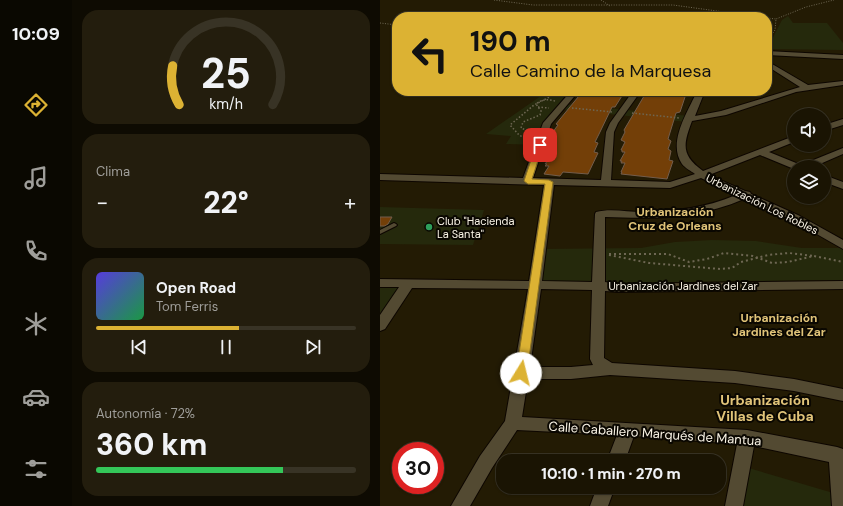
<!DOCTYPE html>
<html lang="es">
<head>
<meta charset="utf-8">
<style>
  body { margin:0; font-family:"DM Sans",sans-serif; background:#231d0d; color:#f1f3f6; height:100vh; display:flex; flex-direction:column; font-size:15px; white-space:nowrap }
  * { box-sizing:border-box; margin:0 }
  p { font-size:13px; color:#9f9e9a }
  .icon { flex:none; width:22px; height:22px; fill:none; stroke:currentColor; stroke-width:2; stroke-linecap:round; stroke-linejoin:round }
  .map { position:relative; flex:1; overflow:hidden }
  .sheet { display:flex; flex-direction:column; gap:10px; padding:10px; background:#0e0b02; width:308px }
  .sheet>* { flex:none }
  .guide { position:absolute; left:12px; top:12px; width:380px; height:84px; border-radius:16px; box-shadow:0 1px 3px #0004,0 0 0 1px #383325; background:#dcb233; color:#111; overflow:hidden }
  .tools { position:absolute; left:407px; top:108px; display:grid; gap:8px }
  .tools a { display:grid; place-items:center; width:44px; height:44px; border-radius:50%; background:#1a1403; box-shadow:0 1px 3px #0004,0 0 0 1px #383325; font-size:20px }
  .speed { position:absolute; left:12px; top:442px; display:flex; gap:8px; font-size:20px; font-weight:700; text-align:center }
  .speed>* { display:grid; place-content:center; width:52px; height:52px; border-radius:50%; background:#1a1403; box-shadow:0 1px 3px #0004,0 0 0 1px #383325; line-height:1 }
  .speed .limit { border:6px solid #d22; background:#fff; color:#111 }
  .pin { position:absolute; display:grid; place-items:center; width:34px; height:34px; color:#fff; margin:-17px; border-radius:8px; box-shadow:0 2px 6px #0006 }
  .me { position:absolute; width:44px; margin:-22px; rotate:9deg; stroke-linejoin:round; filter:drop-shadow(0 0 3px #0008) }
  .turn { display:flex; align-items:center; gap:14px; height:84px; padding:0 12px; font-size:18px }
  .turn .icon { width:52px; height:52px; stroke-width:2.5 }
  .turn b { display:block; font-size:28px; line-height:34px }
  .big { font-size:30px; font-weight:800; line-height:1.1 }
  .sheet .tile { flex:1; display:flex; flex-direction:column; justify-content:center; gap:6px; min-width:0; padding:0 14px; border-radius:16px; background:#231d0d }
  .sheet .dial { align-items:center; gap:0 }
  .dial svg { height:104px; overflow:visible; fill:none; stroke:#383325; stroke-width:7; stroke-linecap:round; text-anchor:middle }
  .dial text { fill:#f1f3f6; stroke:none }
  .song { display:flex; align-items:center; gap:12px }
  .cover { width:48px; height:48px; border-radius:6px; background:linear-gradient(135deg,hsl(250 70% 55%),hsl(140 70% 35%)) }
  .played { height:4px; border-radius:2px; background:linear-gradient(90deg,#dcb233 55%,#383325 55%) }
  .keys { display:flex; justify-content:space-around; direction:ltr }
  .heat { display:flex; justify-content:space-between; align-items:center; font-size:22px; direction:ltr }
  .charge { height:6px; border-radius:3px; background:linear-gradient(90deg,#34c759 72%,#383325 0) }
  .trip { position:absolute; left:116px; top:454px; width:230px; height:40px; border-radius:16px; background:#1a1403; box-shadow:0 1px 3px #0004,0 0 0 1px #383325; font-weight:800; line-height:40px; text-align:center }
  main { display:flex; flex:1; min-height:0 }
  .dock { display:flex; flex-direction:column; width:72px; justify-content:space-around; align-items:center; background:#0a0801; color:#9f9e9a }
  .dock .icon { width:28px; height:28px }
  .dock .active { color:#dcb233 }
  .dock b { font-size:18px; color:#f1f3f6 }
  .map>svg:first-child { display:block }
  .green { fill:#25290c }
  .building { fill:#733f08; stroke:#735d4c }
  .lines { fill:none; stroke-linecap:round; stroke-linejoin:round }
  .lane-casing { stroke:#0d0600; stroke-width:2 }
  .street-casing { stroke:#0d0600; stroke-width:2 }
  .path-far2 { stroke:#6e6753; stroke-width:1; stroke-dasharray:1 1.5; stroke-linecap:butt }
  .path-far1 { stroke:#6e6753; stroke-width:1.5; stroke-dasharray:1.5 2; stroke-linecap:butt }
  .path { stroke:#6e6753; stroke-width:2; stroke-dasharray:2 3; stroke-linecap:butt }
  .lane { fill:#534a32; fill-rule:evenodd }
  .street { fill:#534a32; fill-rule:evenodd }
  .route { fill:#dcb233; stroke:#8f7421 }
  .leisure-dot { fill:#2e9e5b; stroke:#0a0701; stroke-width:1.5 }
  .labels { text-anchor:middle; stroke-width:4; stroke-linejoin:round; paint-order:stroke }
  .street-label { font-size:11px; fill:#f9f3e5; stroke:#0a0701 }
  .poi-label { font-size:11px; fill:#f9f3e5; stroke:#0a0701; text-anchor:start }
  .neighbourhood-label { font-size:12px; font-weight:bold; fill:#e1c479; stroke:#0a0701 }
  .near-street-label { font-size:13px; fill:#f9f3e5; stroke:#0a0701 }
  .near-neighbourhood-label { font-size:14px; font-weight:bold; fill:#e1c479; stroke:#0a0701 }
</style>
</head>
<body>
<main>
<nav class="dock">
<b>10:09</b>
<svg class="icon active" aria-label="directions" viewBox="0 0 24 24"><path d="M12 3l9 9-9 9-9-9zM9 14v-3h6M13 9l2 2-2 2"/></svg>
<svg class="icon" aria-label="music" viewBox="0 0 24 24"><path d="M9 18V5l10-2v13"/><circle cx="6" cy="18" r="3"/><circle cx="16" cy="16" r="3"/></svg>
<svg class="icon" aria-label="phone" viewBox="0 0 24 24"><path d="M5 4h4l2 5-3 2q2 4 5 5l2-3 5 2v4C11 20 4 13 5 4z"/></svg>
<svg class="icon" aria-label="climate" viewBox="0 0 24 24"><path d="M12 3v18M4 7l16 10M4 17L20 7"/></svg>
<svg class="icon" aria-label="car" viewBox="0 0 24 24"><path d="M5 17H2v-5l4-1 3-4h7l3 4 3 1v5h-3M9 17h6M6 11h13"/><circle cx="7" cy="17" r="2"/><circle cx="17" cy="17" r="2"/></svg>
<svg class="icon" aria-label="filters" viewBox="0 0 24 24"><path d="M4 7h16M4 17h16"/><circle cx="9" cy="7" r="2"/><circle cx="15" cy="17" r="2"/></svg>
</nav>
<section class="sheet">
<div class="tile dial"><svg viewBox="0 0 100 80">
<path d="M14 69A42 42 0 1 1 86 69"/>
<path d="M14 69A42 42 0 0 1 9 39" stroke="#dcb233"/>
<text x="50" y="56" font-size="32" font-weight="700">25</text>
<text x="50" y="72" font-size="11">km/h</text>
</svg></div>
<div class="tile"><p>Clima</p>
<div class="heat"><a>−</a><b class="big">22°</b><a>+</a></div>
</div>
<div class="tile">
<div class="song"><i class="cover"></i><div><b>Open Road</b><p>Tom Ferris</p></div></div>
<div class="played"></div>
<div class="keys"><svg class="icon" aria-label="previous" viewBox="0 0 24 24"><path d="M18 5L8 12l10 7zM5 5v14"/></svg><svg class="icon" aria-label="pause" viewBox="0 0 24 24"><path d="M8 5v14M16 5v14"/></svg><svg class="icon" aria-label="next" viewBox="0 0 24 24"><path d="M6 5l10 7-10 7zM19 5v14"/></svg></div>
</div>
<div class="tile"><p>Autonomía · 72%</p><b class="big">360 km</b><div class="charge"></div></div>
</section>
<div class="map">
<svg width="463" height="506" viewBox="0 0 463 506">
  <rect width="100%" height="100%" fill="#231b04"/>
  <g class="green">
    <polygon points="408,16 413,23 447,23 463,43 463,50 387,49 402,20"/>
    <polygon points="168,91 195,91 183,104 310,116 307,122 179,109 160,145 126,144 131,136 106,134"/>
    <polygon points="0,207 104,210 93,245 0,244"/>
    <polygon points="332,240 376,241 422,248 463,248 463,280 237,283 219,286 155,286 160,249 261,248 295,242"/>
    <polygon points="0,283 29,283 0,326"/>
    <polygon points="362,466 460,495 461,506 354,506"/>
  </g>
  <g class="building">
    <polygon points="203,91 245,91 235,107 232,107 219,134 215,142 218,143 214,152 218,153 208,174 183,172 180,176 164,174 169,166 165,166 167,164 165,164 172,155 167,154 168,153 167,153 173,144 170,144 172,142 170,142 176,135 173,134 174,133 172,133 178,125 176,124"/>
    <polygon points="267,91 307,91 300,112 296,113 288,139 291,141 288,149 291,151 289,160 293,161 287,179 241,174 242,172 241,172 245,163 241,163 242,161 240,161 245,152 242,152 242,150 241,150 245,142 241,140 245,132 244,130"/>
    <polygon points="0,217 12,217 8,224 5,226 0,226"/>
  </g>
  <g class="lines">
    <g class="lane-casing">
      <polygon id="lane" points="14,223 16,224 17,225 16,226 0,234 0,230"/>
    </g>
    <g class="street-casing">
      <g id="street">
        <polygon points="387,51 463,55 463,59 387,55"/>
        <path d="M387,61L428,85L463,81V85L416,92L346,115L312,121C303,145 301,155 323,171L414,136V142L389,152L421,165L423,167H414V169L380,155L329,175L365,191L370,192L371,194L420,216L463,240V249L412,220L364,199C318,219 275,219 225,217V282L238,284L463,281V289L238,292L225,291L224,358L232,363L355,371L414,379L463,389V401L414,391L355,383L230,375L191,379H148L142,417L367,430L457,447L463,449V506H452L449,462L374,446L363,506H345L357,444L254,436L245,461H227L237,435L137,430L112,468L90,506H71L100,456L125,421L148,289L32,288L5,329L0,331V315L19,287H0V279L149,281L164,185L0,180V174L143,178L163,123L191,91H199L171,124L153,178L221,180L226,132L230,123L253,91H261L238,123L234,132L231,180L290,182L315,174C311,171 305,168 302,164C287,142 308,112 317,91H325L315,116L341,111L420,87L387,66ZM321,178L356,195C325,208 295,212 262,212C248,212 230,208 216,212L215,214L212,282L162,281L174,185L290,188ZM161,289L212,290L210,359L213,365L191,367H150Z"/>
        <polygon points="463,119 463,125 444,131 444,125"/>
        <polygon points="463,148 463,154 433,167 423,167 426,163"/>
        <polygon points="444,175 463,182 463,189 444,182"/>
        <polygon points="217,487 235,487 228,506 210,506"/>
      </g>
    </g>
    <g class="path-far2">
      <polyline points="114,0 153,5 293,5 381,17"/>
      <polyline points="221,0 230,6"/>
      <polyline points="387,18 396,19"/>
      <polyline points="0,23 17,25"/>
      <polyline points="387,41 395,30 396,19 426,7 454,0"/>
    </g>
    <g class="path-far1">
      <polyline points="158,107 169,108"/>
      <polyline points="192,108 233,112"/>
      <polyline points="252,113 299,118"/>
      <path d="M154,133L141,128L143,122L160,115L161,111L156,104C162,99 168,99 175,101"/>
      <polyline points="151,141 139,135 130,125 154,105 181,91"/>
    </g>
    <g class="path">
      <polyline points="229,254 288,254 309,262 327,259 344,253 373,256 392,263 408,262 434,256 463,262"/>
      <polyline points="229,255 269,263 340,269 352,268 361,262 388,255 409,253 434,256"/>
    </g>
    <use href="#lane" class="lane"/>
    <use href="#street" class="street"/>
  </g>
  <polygon class="route" points="160,143 163,145 152,179 169,180 173,182 147,373 145,376 141,377 137,376 136,373 165,184 148,184 144,181 156,145"/>
  <circle class="leisure-dot" cx="49" cy="227" r="4"/>
  <g class="labels">
    <g class="street-label">
      <text transform="translate(382 204) rotate(26)" y="4">Urbanización Los Robles</text>
      <text x="303" y="290">Urbanización Jardines del Zar</text>
    </g>
    <g class="poi-label">
      <text x="57" y="225">Club "Hacienda<tspan x="57" dy="13">La Santa"</tspan></text>
    </g>
    <g class="neighbourhood-label">
      <text x="295" y="216">Urbanización<tspan x="295" dy="14">Cruz de Orleans</tspan></text>
      <text x="399" y="322">Urbanización<tspan x="399" dy="14">Jardines del Zar</tspan></text>
    </g>
    <g class="near-street-label">
      <text transform="translate(275 433) rotate(4)" y="5">Calle Caballero Marqués de Mantua</text>
    </g>
    <g class="near-neighbourhood-label">
      <text x="385" y="405">Urbanización<tspan x="385" dy="16">Villas de Cuba</tspan></text>
    </g>
  </g>
</svg>
<div class="tools">
<a><svg class="icon" aria-label="sound" viewBox="0 0 24 24"><path d="M4 9h4l5-4v14l-5-4H4zM17 9q2 3 0 6"/></svg></a>
<a><svg class="icon" aria-label="layers" viewBox="0 0 24 24"><path d="M12 4l9 5-9 5-9-5zM3 14l9 5 9-5"/></svg></a>
</div>
<div class="speed"><div class="limit">30</div></div>
<div class="pin" style="left:160px;top:145px;background:#d93025"><svg class="icon" aria-label="arrive" viewBox="0 0 24 24"><path d="M6 21V4h12l-3 4 3 4H6"/></svg></div>
<svg class="me" style="left:141px;top:373px" viewBox="-20 -20 40 40"><circle r="19" fill="#fff"/><path d="M0-13L10 11 0 6-10 11z" fill="#dcb233"/></svg>
<div class="trip">10:10 · 1 min · 270 m</div>
<div class="guide">
<div class="turn"><svg class="icon" aria-label="left" viewBox="0 0 24 24"><path d="M17 20v-9H6M10 6l-5 5 5 5"/></svg><div><b>190 m</b>Calle Camino de la Marquesa</div></div>
</div>
</div>
</main>
</body>
</html>
